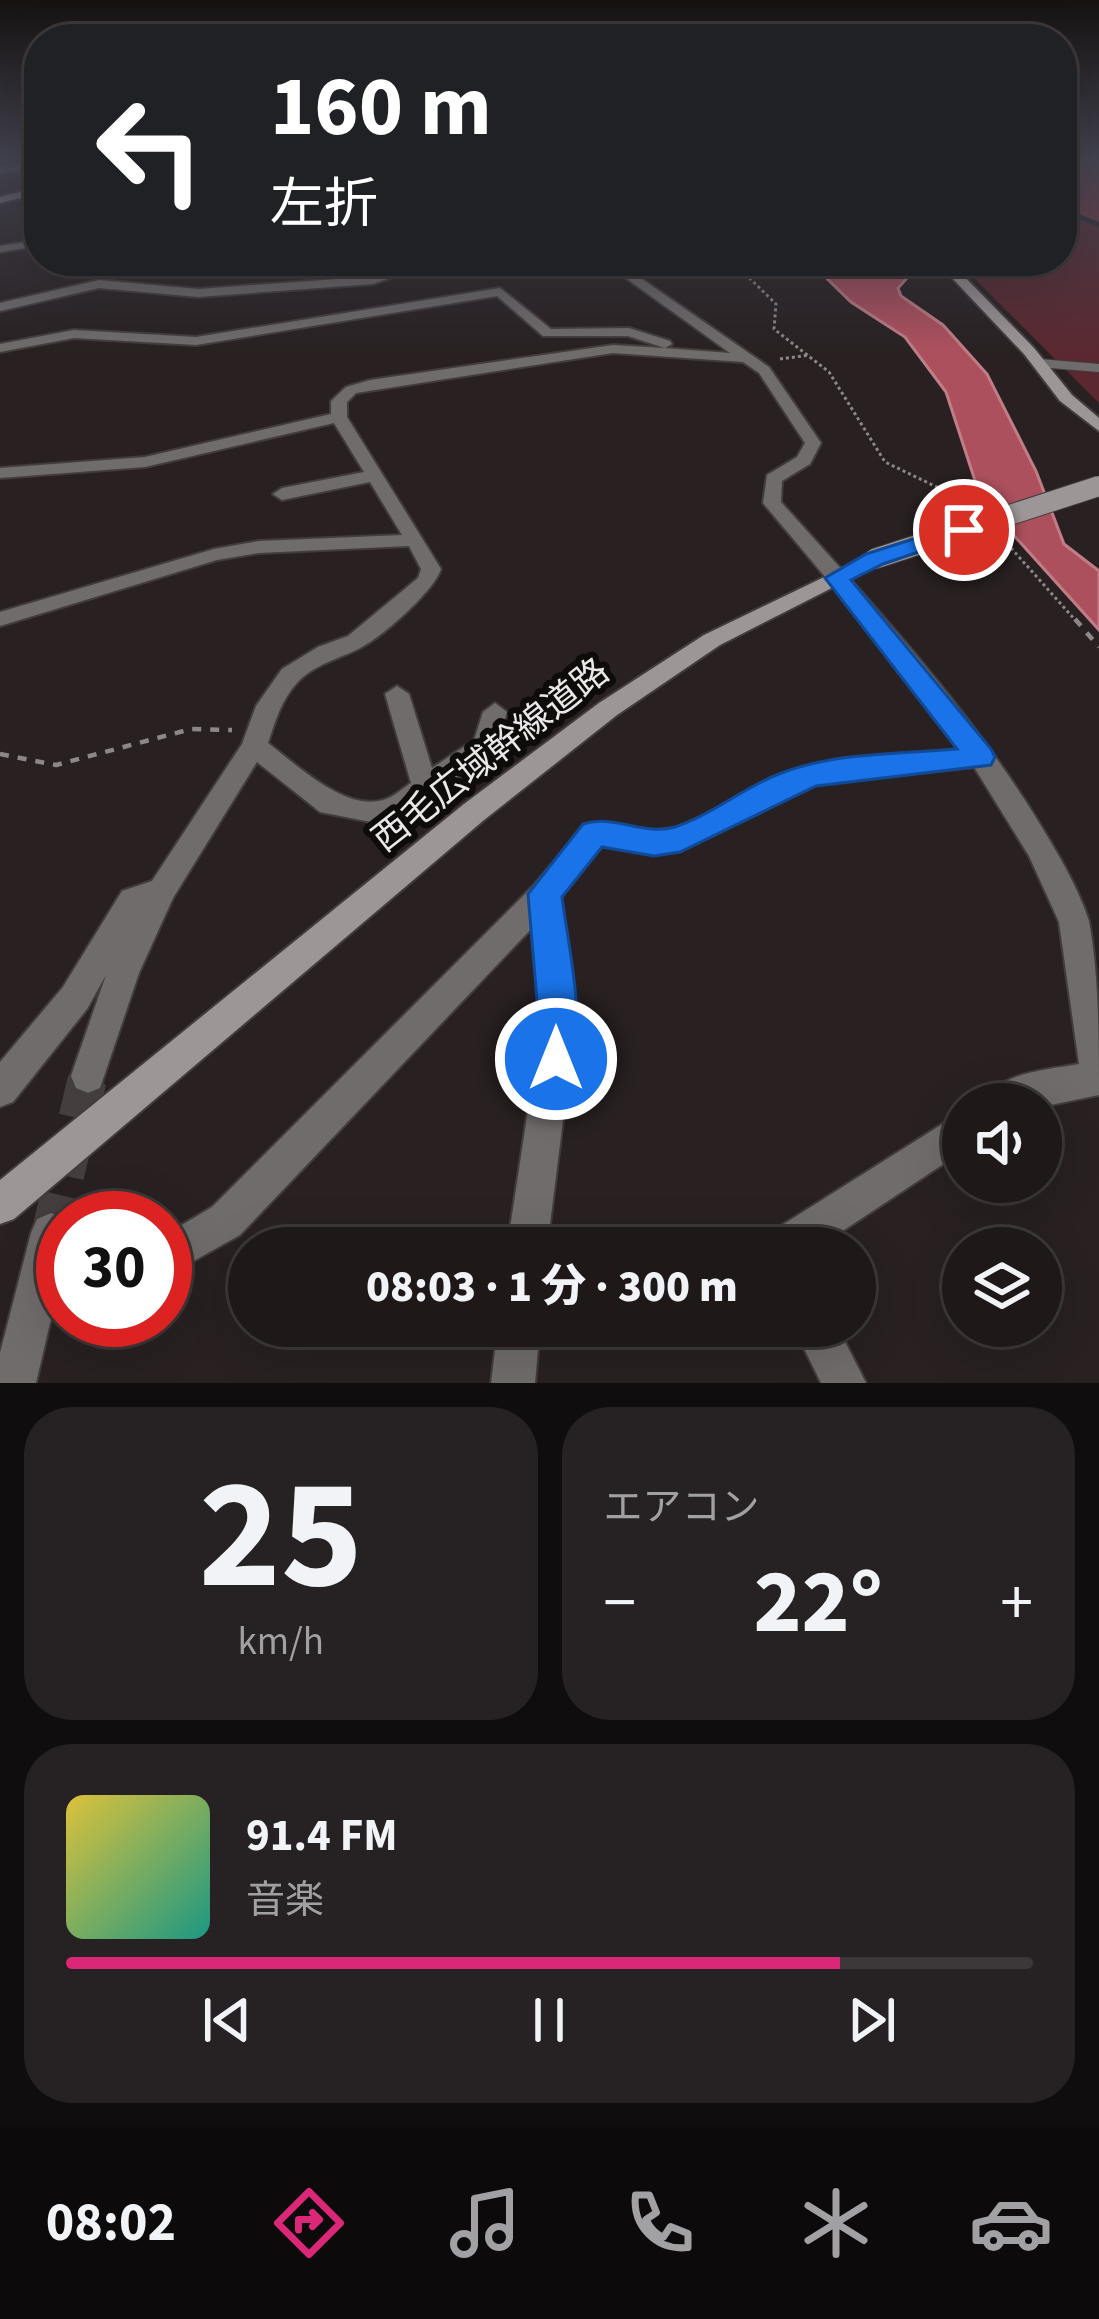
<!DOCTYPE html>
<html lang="ja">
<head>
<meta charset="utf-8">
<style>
  body { margin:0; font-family:"Source Sans 3","Noto Sans JP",sans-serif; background:#262122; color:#f1f3f6; height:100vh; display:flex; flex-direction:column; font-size:45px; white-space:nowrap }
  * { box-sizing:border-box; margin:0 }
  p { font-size:39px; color:#a1a0a2 }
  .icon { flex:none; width:66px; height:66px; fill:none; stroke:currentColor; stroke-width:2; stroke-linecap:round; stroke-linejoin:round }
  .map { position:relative; height:1383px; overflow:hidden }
  .drawer { display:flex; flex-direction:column; gap:24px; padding:24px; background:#100d0e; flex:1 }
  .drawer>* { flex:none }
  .top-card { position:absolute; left:24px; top:24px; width:1053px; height:252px; border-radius:48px; box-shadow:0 12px 48px #0002,0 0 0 3px #3c3738; background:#202124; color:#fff; overflow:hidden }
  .tools { position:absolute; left:942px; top:1083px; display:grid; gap:24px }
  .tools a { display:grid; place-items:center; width:120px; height:120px; border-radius:50%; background:#1e1819; box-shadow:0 12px 48px #0002,0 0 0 3px #3c3738; font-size:60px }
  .speed { position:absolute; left:36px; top:1191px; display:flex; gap:24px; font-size:60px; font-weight:700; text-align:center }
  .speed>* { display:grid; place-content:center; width:156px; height:156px; border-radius:50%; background:#1e1819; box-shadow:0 12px 48px #0002,0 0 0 3px #3c3738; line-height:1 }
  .speed .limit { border:18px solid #d22; background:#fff; color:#111 }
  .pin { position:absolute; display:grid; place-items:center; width:102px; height:102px; color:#fff; margin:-51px; border:6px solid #fff; border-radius:50%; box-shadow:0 3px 12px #0007 }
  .me { position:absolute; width:132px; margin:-66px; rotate:0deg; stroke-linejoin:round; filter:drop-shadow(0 0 9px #0008) }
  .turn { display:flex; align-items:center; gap:42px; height:252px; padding:0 48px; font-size:54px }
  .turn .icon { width:156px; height:156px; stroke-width:2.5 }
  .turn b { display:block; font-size:84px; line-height:102px }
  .big { font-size:90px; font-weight:800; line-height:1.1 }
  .drawer .card { flex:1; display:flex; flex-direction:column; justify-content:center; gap:18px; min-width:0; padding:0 42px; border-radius:48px; background:#262122 }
  .drawer .dial { align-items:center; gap:0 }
  .dial b { font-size:156px; line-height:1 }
  .song { display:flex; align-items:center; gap:36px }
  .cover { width:144px; height:144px; border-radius:18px; background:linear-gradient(135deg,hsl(50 70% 55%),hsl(170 70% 35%)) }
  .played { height:12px; border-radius:6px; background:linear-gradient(90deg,#db2777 80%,#3c3738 80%) }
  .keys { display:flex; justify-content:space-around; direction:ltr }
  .heat { display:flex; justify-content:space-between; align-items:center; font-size:66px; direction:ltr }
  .drawer .tiles { flex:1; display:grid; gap:24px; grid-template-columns:1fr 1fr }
  .card:last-child { grid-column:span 2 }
  .trip { position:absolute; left:228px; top:1227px; width:648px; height:120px; border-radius:60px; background:#1e1819; box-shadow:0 12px 48px #0002,0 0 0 3px #3c3738; font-weight:800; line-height:120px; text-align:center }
  .dock { display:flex; height:192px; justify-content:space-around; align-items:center; background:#0c0a0a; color:#a1a0a2 }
  .dock .icon { width:84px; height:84px }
  .dock .current { color:#db2777 }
  .dock b { font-size:54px; color:#f1f3f6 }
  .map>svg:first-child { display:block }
  .green { fill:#5b2830 }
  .forest { fill:#903646 }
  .water { fill:#ad505e; stroke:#c07d87; stroke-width:3 }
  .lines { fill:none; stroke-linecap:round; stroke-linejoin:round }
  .street-tunnel { stroke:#453e3f; stroke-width:39; stroke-dasharray:39 20; stroke-linecap:butt }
  .lane-casing { stroke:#433c3d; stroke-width:10 }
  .street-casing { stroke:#433c3d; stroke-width:4 }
  .secondary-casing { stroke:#433c3d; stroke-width:4 }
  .path-far1 { stroke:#8e8788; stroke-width:3; stroke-dasharray:3 3; stroke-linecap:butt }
  .path { stroke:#8e8788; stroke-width:4.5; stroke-dasharray:9 9; stroke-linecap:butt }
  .lane { stroke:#706c6c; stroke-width:8 }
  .street { fill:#706c6c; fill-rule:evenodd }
  .secondary { fill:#9d9697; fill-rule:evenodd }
  .secondary-bridge-casing { stroke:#433c3d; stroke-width:22; stroke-linecap:butt }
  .secondary-bridge { stroke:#9d9697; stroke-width:20 }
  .route { fill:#1a73e8; stroke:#114b97; stroke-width:3 }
  .labels { text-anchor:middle; stroke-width:12; stroke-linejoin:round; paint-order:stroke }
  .street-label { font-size:36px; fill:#ebe6e7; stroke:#0e0b0b }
</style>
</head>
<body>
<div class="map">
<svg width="1099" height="1383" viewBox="0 0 1099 1383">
  <rect width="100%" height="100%" fill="#282021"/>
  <polygon class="green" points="1062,213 1099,227 1099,403 957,261 1062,261"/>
  <polygon class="forest" points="1062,159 1099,159 1099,222 1062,207"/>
  <polygon class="water" points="809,261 904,261 907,278 898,288 901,296 943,325 987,374 1036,471 1064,544 1099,571 1099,630 981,499 946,392 905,337 851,302"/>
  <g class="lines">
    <polyline class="street-tunnel" points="51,1233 88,1076"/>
    <g class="lane-casing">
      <polyline id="lane" points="1039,363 1099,368"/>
    </g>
    <g class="street-casing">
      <g id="street">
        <polygon points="39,161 39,167 0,173 0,167"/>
        <polygon points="39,194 39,200 5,198"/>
        <polygon points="39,240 39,246 0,252 0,246"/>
        <polygon points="320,261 338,261 372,271 373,276 404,261 416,261 410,271 373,284 198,297 99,288 0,311 0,303 99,280 198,289 365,277"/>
        <path d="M602,261H616L769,367L821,443L810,464L782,481L781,502C871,602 963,701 1035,816C1055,849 1077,884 1089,921C1099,976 1099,1038 1099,1095L1041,1107V1104H984C998,1071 1048,1070 1079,1064L1059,922L1029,856L974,767L816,784L680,851L654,855L601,845L560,897L575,1024L547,1248H507L541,1024L533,927L240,1235L165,1277V1235L212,1207L534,885L585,825C614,815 646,838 677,827C712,815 743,791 777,776C834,753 902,755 962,749L885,648L763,503L767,475L797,457L805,443L759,373L743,362L613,353L356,393L347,402V417L441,569C434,591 383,636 362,647C340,659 313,664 296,684C281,701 275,722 268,743C296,764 347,814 386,799C395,796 403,788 411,783L385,694L397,686L409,694L432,768L474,740L483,712L495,703L507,712L494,752L405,816L376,823L320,812L257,762L173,898L139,973L100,1088L88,1093L76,1088L71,1076L106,975L87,1009L13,1102L0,1107V1062L63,987L122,891L152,881L242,744L256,706L282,669L318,647L348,636L418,578L421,569L409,546L259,553L217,560L0,626V612L214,549L259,541L402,535L370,482L282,500L273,494L282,488L364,472L334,423L145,467L0,478V468L145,457L331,414V401L346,387L370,380L613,345L665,348L628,336H543L497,296L196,345L74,338L0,352V344L74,330L196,337L500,288L551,329L629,328L670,341L672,344L665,348L730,353Z"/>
        <polygon points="963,1111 963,1151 817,1248 762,1248 768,1234"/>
        <polygon points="51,1213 63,1218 63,1303 53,1310 36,1383 0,1383 0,1353 31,1233 37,1219"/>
        <polygon points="498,1326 540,1326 535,1383 491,1383"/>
        <polygon points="793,1326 837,1326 866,1383 821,1383"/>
      </g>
    </g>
    <g class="secondary-casing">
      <g id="secondary">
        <polygon points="39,187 39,193 0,203 0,197"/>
        <polygon points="936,261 949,261 1034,348 1072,395 1099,418 1099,431 1060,401 1024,354"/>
        <polygon points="874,553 884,559 881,563 720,645 617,715 484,820 14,1219 0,1224 0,1180 464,804 599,703 704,635"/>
      </g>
    </g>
    <g class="path-far1">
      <polyline points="732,261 776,304 774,329 829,372 885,462 972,504"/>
      <polyline points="780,359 810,355"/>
      <polyline points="1003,539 1077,622"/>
    </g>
    <g class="path">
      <polyline points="1075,619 1099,647"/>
      <polyline points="0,754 56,765 191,729 232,730"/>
    </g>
    <use href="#lane" class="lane"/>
    <use href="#street" class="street"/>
    <use href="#secondary" class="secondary"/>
    <g class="secondary-bridge-casing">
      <polyline id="secondary-bridge" points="874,559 1099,486"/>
    </g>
    <use href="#secondary-bridge" class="secondary-bridge"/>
  </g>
  <linearGradient id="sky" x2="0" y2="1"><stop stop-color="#161212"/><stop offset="0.45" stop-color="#42424e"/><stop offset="1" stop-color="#42424e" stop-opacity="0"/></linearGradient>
  <rect width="1099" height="353" fill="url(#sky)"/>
  <path class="route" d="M964,523L975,530L972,534L883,564L851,580L991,749L995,757L991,765L816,786L680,852L654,856L602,847L562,897C568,946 588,1027 569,1073L556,1078L542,1073L536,1059L539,1024L528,894L583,824C613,814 644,836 675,827C709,816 741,790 774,776C830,752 898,754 957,749L825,578L866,554Z"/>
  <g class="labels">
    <g class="street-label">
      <text transform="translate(490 754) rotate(-38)" y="13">西毛広域幹線道路</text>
    </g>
  </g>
</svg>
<div class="tools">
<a><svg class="icon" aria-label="sound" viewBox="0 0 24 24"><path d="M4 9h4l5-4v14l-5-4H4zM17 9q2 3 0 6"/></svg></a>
<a><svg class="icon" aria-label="layers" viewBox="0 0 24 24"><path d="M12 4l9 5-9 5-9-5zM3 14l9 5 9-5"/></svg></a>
</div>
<div class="speed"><div class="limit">30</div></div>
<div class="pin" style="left:964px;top:530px;background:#d93025"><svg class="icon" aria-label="arrive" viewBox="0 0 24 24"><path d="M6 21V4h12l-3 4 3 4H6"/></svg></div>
<svg class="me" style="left:556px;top:1059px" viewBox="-20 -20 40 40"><circle r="17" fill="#1a73e8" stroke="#fff" stroke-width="3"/><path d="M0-11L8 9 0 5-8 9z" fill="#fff"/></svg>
<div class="trip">08:03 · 1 分 · 300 m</div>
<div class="top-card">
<div class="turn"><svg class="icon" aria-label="left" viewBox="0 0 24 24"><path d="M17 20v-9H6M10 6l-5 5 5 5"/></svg><div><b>160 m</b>左折</div></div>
</div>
</div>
<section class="drawer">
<div class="tiles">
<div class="card dial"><b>25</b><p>km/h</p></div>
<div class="card"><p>エアコン</p>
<div class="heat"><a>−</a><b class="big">22°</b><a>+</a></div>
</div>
<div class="card">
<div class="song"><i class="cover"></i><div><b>91.4 FM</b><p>音楽</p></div></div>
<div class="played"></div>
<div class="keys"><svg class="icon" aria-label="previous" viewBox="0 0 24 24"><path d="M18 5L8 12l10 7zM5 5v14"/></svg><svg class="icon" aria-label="pause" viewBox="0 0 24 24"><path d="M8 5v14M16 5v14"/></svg><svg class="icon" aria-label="next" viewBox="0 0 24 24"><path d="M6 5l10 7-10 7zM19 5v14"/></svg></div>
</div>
</div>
</section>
<nav class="dock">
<b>08:02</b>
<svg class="icon current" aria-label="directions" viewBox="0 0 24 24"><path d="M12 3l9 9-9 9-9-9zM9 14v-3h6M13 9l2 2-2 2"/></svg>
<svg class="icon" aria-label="music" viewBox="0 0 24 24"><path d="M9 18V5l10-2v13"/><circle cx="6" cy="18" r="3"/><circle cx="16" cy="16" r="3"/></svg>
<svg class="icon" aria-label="phone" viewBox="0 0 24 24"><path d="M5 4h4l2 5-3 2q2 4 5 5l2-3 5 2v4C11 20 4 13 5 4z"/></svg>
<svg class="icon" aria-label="climate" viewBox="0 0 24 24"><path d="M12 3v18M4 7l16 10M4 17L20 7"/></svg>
<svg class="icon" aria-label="car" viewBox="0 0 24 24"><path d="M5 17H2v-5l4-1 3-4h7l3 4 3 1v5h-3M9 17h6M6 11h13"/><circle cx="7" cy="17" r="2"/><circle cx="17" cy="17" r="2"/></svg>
</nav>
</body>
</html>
